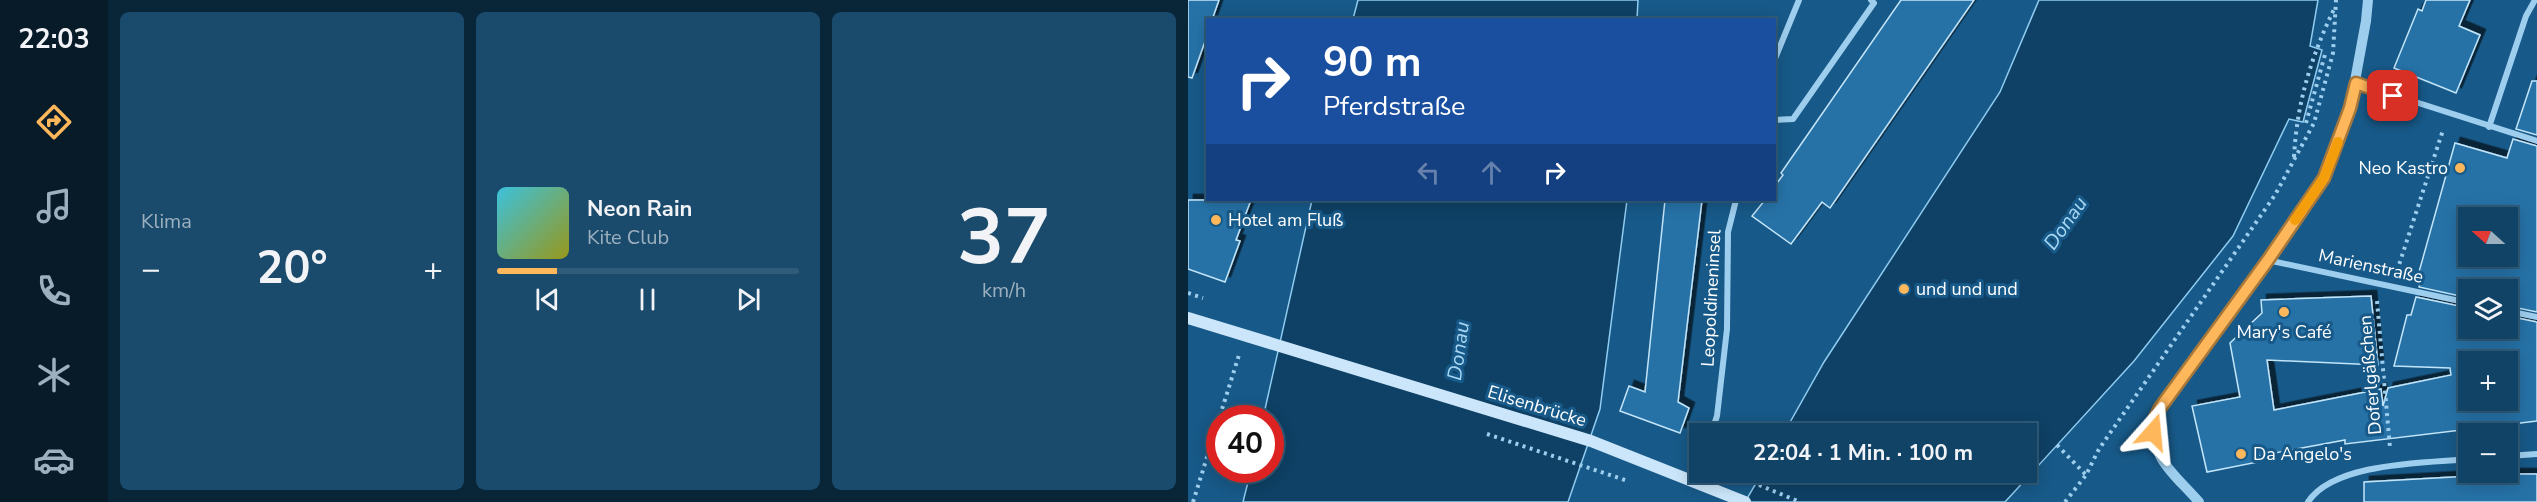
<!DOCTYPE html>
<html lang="de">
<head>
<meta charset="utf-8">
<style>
  body { margin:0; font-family:"Nunito Sans",sans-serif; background:#1a4a6c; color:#f1f3f6; height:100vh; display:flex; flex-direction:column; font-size:22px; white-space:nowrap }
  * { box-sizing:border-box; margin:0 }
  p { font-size:20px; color:#9cb0bf }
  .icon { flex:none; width:33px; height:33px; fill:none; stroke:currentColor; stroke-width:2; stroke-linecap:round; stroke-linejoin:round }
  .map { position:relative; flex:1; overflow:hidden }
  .drawer { display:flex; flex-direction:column; gap:12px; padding:12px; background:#092538; width:1080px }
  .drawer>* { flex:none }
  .hud { position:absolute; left:18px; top:18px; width:570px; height:183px; border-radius:0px; box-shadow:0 3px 15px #0003,0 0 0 2px #305c7a; background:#1a4fa0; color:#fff; overflow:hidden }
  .needle { width:39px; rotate:291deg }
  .buttons { position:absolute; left:1270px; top:207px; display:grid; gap:12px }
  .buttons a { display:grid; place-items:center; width:60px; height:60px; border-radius:0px; background:#114366; box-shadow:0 3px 15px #0003,0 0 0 2px #305c7a; font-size:30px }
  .speed { position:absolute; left:18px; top:405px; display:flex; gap:12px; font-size:30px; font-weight:700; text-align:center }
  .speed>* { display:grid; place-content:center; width:78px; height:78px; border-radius:50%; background:#114366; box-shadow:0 3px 15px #0003,0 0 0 2px #305c7a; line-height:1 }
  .speed .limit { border:9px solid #d22; background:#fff; color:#111 }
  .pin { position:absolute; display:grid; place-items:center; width:51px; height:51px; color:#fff; margin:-26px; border-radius:12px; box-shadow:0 3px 9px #0006 }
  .me { position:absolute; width:66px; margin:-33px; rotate:18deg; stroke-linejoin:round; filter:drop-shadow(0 0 4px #0008) }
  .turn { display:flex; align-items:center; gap:21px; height:126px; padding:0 18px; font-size:27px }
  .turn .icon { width:78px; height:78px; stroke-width:2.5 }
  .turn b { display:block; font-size:42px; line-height:51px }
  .lanes { display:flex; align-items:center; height:57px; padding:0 18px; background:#0003; justify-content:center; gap:30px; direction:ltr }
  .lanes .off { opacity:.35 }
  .big { font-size:45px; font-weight:700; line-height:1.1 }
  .drawer .card { flex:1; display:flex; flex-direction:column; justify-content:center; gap:9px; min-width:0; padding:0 21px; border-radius:9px; background:#1a4a6c }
  .drawer .dial { align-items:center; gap:0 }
  .dial b { font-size:78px; line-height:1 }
  .song { display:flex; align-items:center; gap:18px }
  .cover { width:72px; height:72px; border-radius:9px; background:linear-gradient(135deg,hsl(190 70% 55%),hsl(60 70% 35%)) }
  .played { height:6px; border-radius:3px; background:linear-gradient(90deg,#ffb75b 20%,#305c7a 20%) }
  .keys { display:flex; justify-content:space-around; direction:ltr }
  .heat { display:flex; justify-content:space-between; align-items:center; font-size:33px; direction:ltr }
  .drawer .tiles { flex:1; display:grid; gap:12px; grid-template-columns:repeat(3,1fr) }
  .trip { position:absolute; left:501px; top:423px; width:348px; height:60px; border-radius:0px; background:#114366; box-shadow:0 3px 15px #0003,0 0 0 2px #305c7a; font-weight:700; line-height:60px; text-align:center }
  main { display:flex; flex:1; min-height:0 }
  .tabs { display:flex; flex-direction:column; width:108px; justify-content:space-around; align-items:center; background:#071b29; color:#9cb0bf }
  .tabs .icon { width:42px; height:42px }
  .tabs .active { color:#ffb75b }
  .tabs b { font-size:27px; color:#f1f3f6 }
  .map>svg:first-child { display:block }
  .water { fill:#0e4165; stroke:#90ccf1; stroke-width:1.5 }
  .building { fill:#2572a7; stroke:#c3e5fa; stroke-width:1.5; fill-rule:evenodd; filter:url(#shadow) }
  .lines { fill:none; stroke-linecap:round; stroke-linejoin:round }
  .path { stroke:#9eceee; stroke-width:4; stroke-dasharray:3 4.5; stroke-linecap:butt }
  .minor { stroke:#9eceee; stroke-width:6 }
  .tertiary { stroke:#9eceee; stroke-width:10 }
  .secondary { stroke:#cbe6fa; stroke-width:12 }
  .route-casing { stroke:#a6773b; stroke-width:15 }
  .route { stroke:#ffb75b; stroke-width:10 }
  .slow { stroke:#f59e0b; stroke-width:10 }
  .poi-dot { fill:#ffb75b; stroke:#175988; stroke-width:2 }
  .labels { text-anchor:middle; stroke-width:6; stroke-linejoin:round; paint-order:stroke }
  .poi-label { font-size:18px; fill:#fff; stroke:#175988; text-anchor:start }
  .street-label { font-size:18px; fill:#fff; stroke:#175988 }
  .water-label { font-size:20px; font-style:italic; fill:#a9d8f5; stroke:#175988 }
</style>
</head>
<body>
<main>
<nav class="tabs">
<b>22:03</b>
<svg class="icon active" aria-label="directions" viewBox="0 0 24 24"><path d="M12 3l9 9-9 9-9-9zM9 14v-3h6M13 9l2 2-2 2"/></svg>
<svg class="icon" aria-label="music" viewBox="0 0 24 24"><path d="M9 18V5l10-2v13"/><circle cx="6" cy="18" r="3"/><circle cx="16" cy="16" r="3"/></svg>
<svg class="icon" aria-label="phone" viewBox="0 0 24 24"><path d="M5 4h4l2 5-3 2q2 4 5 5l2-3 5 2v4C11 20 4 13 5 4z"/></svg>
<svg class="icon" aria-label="climate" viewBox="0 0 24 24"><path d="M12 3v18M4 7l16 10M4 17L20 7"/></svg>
<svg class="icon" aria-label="car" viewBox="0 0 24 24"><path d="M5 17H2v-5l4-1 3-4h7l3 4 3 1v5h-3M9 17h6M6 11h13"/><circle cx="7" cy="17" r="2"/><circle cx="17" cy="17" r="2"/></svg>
</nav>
<section class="drawer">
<div class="tiles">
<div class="card"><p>Klima</p>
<div class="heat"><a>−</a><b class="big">20°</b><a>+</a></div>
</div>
<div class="card">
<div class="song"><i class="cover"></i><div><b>Neon Rain</b><p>Kite Club</p></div></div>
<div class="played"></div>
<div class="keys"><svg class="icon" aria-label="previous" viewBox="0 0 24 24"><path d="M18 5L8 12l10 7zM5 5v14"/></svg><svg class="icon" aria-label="pause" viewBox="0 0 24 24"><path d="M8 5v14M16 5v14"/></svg><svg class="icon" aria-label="next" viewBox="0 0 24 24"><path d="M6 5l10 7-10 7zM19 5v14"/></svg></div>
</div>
<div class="card dial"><b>37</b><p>km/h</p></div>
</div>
</section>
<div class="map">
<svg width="1349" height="502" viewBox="0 0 1349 502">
  <defs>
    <filter id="shadow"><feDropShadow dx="5.5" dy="-5.5" stdDeviation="0" flood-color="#0009"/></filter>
  </defs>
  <rect width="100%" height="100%" fill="#175988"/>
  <g class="water">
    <polygon points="170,0 450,0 449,19 165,19"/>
    <polygon points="851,0 1130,0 1122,46 1134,50 1115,122 1101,119 1045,236 946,361 817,502 557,502 574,473 838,472 838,434 596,433 636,362 812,92"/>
    <polygon points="124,200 439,200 412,409 380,502 55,502 63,470 82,470 82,418 75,418"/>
  </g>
  <g class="building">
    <polygon points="0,0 31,0 24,20 20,20 20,33 4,78 0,77"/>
    <polygon points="713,0 786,0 642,208 634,202 603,244 564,216 577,200 586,200 586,187 595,175 593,173"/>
    <polygon points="1238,0 1282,0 1271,26 1292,35 1268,93 1206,68 1230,9 1234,11"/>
    <polygon points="1344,81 1349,81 1349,135 1328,129"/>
    <path d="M1325,139L1349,146V312L1320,306V290H1281V298L1231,287L1234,273L1231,272L1267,143L1319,158ZM1281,218H1320V256H1281Z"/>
    <polygon points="0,200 63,200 48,240 52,241 37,282 0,269"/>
    <polygon points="477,200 514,200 490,402 501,408 492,433 432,411 441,386 457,392"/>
    <path d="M1183,296L1190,365L1079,360L1086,410L1193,389L1195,406L1200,388L1263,375L1262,368L1206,366L1219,315H1223L1228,297L1281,308V328H1320V316L1349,322V421L1157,444V440L1070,456V462L1019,472L1004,406L1052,397L1042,343L1074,313L1073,300ZM1281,362H1320V400H1281Z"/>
    <polygon points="1319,474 1349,474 1349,502 1176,502 1176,482"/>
  </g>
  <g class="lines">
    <g class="path">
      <polyline points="1118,123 1138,51"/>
      <path d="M1106,157C1109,102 1123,57 1147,7"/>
      <polyline points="1209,271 1255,130"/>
      <polyline points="0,293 15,298"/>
      <polyline points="1189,301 1202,448"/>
      <polyline points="299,434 440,481"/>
      <polyline points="869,445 898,475"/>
      <polyline points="571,485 612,502"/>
      <polyline points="5,502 51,355"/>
      <polyline points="877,502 898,475 911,449 1087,195 1126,123 1145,53 1148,0"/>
    </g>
    <g class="minor">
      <polyline points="586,61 611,0"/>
      <polyline points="1168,83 1349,141"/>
      <polyline points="586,120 605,119 686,3 683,0"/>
      <polyline points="1301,127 1338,16 1347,0"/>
      <polyline points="1079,260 1281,303"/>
      <polyline points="1320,311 1349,317"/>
      <polyline points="523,434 529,416 539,329 540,232 548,200"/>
      <polyline points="1320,456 1349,454"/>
      <polyline points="507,481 512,469"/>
      <path d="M1120,502C1146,462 1238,463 1281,459"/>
    </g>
    <path class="tertiary" d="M1011,502C986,473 961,459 967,418L1135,178L1162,108L1178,21L1180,0"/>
    <polyline class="secondary" points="0,318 403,441 557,502"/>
  </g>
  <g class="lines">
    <g class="route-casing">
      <polyline id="route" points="965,432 967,418 972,408 1080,260 1136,178 1162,108 1168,83 1205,96"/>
    </g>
    <use href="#route" class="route"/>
    <polyline class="slow" points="1107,220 1136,178 1150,142"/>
  </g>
  <g class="poi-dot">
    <circle cx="1272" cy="168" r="6"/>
    <circle cx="28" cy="220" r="6"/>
    <circle cx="716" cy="289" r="6"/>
    <circle cx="1096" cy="312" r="6"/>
    <circle cx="1053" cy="454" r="6"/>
  </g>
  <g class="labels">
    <g class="poi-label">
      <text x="1260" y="174" text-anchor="end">Neo Kastro</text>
      <text x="40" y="226">Hotel am Fluß</text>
      <text x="728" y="295">und und und</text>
      <text x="1096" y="338" text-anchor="middle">Mary's Café</text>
      <text x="1065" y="460">Da Angelo's</text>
    </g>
    <g class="street-label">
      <text transform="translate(1183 266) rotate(12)" y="6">Marienstraße</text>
      <text transform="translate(523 298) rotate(-87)" y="6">Leopoldineninsel</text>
      <text transform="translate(1182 375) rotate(-95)" y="6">Doferlgäßchen</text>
      <text transform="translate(349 406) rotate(17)" y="6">Elisenbrücke</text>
    </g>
    <g class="water-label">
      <text transform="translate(877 223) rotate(-55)" y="7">Donau</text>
      <text transform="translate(270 351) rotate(-82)" y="7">Donau</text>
    </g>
  </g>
</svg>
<div class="buttons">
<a><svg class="needle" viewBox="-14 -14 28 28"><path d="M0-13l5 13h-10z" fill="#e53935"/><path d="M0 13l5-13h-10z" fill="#9cb0bf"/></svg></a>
<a><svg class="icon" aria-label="layers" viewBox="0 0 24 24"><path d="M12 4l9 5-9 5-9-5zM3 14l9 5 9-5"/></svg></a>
<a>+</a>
<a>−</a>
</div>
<div class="speed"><div class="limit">40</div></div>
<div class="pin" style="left:1205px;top:96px;background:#d93025"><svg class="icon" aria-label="arrive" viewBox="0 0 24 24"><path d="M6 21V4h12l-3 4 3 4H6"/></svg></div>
<svg class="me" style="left:965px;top:432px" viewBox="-20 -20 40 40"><path d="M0-17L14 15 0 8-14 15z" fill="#ffb75b" stroke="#fff" stroke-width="4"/></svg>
<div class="trip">22:04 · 1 Min. · 100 m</div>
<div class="hud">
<div class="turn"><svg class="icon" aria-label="right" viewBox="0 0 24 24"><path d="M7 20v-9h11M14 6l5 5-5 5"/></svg><div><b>90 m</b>Pferdstraße</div></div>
<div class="lanes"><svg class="icon off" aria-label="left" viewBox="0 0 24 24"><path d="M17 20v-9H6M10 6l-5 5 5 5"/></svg><svg class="icon off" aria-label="ahead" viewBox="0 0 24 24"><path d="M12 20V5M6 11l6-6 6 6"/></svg><svg class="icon" aria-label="right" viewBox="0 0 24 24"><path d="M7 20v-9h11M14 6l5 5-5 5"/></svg></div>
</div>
</div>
</main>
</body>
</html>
